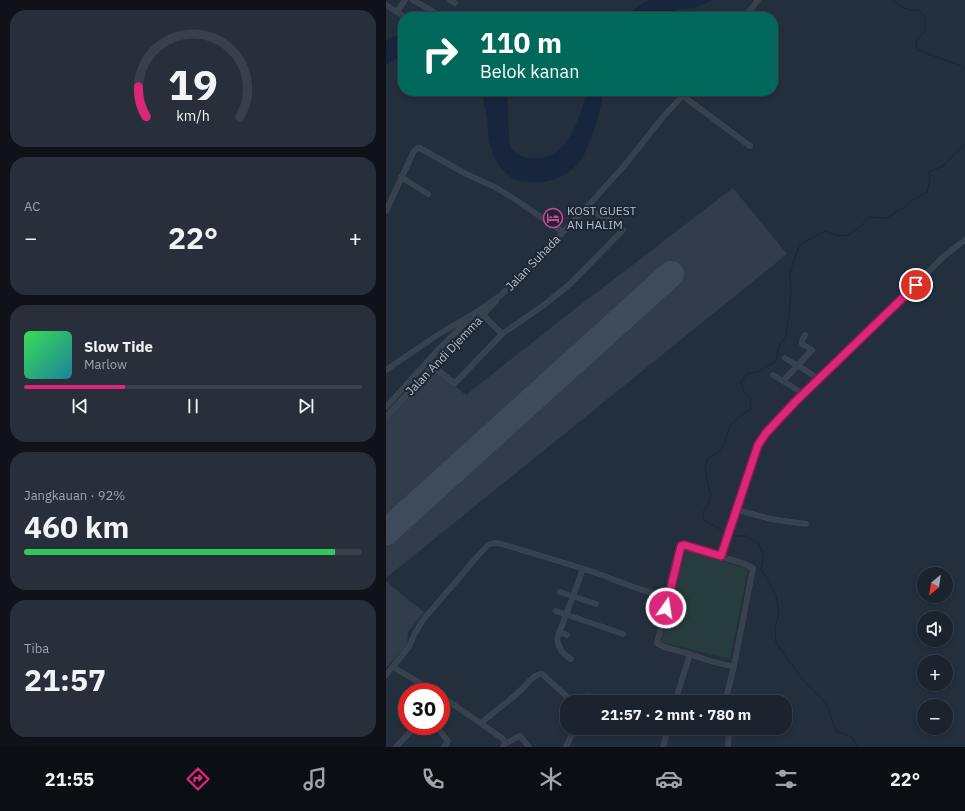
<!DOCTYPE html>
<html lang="id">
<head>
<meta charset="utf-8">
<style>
  body { margin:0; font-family:"IBM Plex Sans",sans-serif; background:#282f3a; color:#f1f3f6; height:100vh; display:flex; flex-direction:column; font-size:15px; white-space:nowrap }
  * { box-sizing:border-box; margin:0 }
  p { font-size:13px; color:#a0a4aa }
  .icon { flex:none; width:22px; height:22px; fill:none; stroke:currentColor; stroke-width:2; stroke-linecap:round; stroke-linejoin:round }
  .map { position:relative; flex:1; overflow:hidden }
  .side { display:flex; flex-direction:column; gap:10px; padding:10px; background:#0f1319; width:386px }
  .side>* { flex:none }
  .banner { position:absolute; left:12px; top:12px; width:380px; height:84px; border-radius:16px; box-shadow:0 2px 6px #0003,0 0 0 1px #39404a; background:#00695c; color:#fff; overflow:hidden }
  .needle { width:26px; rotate:209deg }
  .controls { position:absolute; left:531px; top:567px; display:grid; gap:8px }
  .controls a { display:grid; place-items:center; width:36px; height:36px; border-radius:50%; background:#1b232e; box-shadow:0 2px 6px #0003,0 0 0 1px #39404a; font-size:20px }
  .speed { position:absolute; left:12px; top:683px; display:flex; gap:8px; font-size:20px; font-weight:700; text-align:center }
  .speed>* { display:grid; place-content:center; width:52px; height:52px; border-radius:50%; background:#1b232e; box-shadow:0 2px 6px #0003,0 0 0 1px #39404a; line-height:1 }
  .speed .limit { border:6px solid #d22; background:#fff; color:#111 }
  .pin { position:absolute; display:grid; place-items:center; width:34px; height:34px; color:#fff; margin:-17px; border:2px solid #fff; border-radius:50%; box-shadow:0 1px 4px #0007 }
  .me { position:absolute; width:44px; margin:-22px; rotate:13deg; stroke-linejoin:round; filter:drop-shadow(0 0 3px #0008) }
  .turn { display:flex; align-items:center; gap:14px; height:84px; padding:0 16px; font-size:18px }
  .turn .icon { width:52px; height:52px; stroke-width:2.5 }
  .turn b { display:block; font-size:28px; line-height:34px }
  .big { font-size:30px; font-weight:700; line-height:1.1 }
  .side .tile { flex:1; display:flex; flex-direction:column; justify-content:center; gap:6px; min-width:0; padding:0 14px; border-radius:16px; background:#282f3a }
  .side .dial { align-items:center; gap:0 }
  .dial svg { height:104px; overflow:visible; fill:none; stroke:#39404a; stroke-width:7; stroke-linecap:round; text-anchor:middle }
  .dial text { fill:#f1f3f6; stroke:none }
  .song { display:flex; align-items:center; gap:12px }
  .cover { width:48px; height:48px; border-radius:6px; background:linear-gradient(135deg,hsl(130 70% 55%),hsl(190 70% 35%)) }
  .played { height:4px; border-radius:2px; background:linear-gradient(90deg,#db2777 30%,#39404a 30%) }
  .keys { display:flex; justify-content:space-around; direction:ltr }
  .heat { display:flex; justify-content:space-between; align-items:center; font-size:22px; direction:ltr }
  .charge { height:6px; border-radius:3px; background:linear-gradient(90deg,#34c759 92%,#39404a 0) }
  .trip { position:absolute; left:174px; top:695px; width:232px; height:40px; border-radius:16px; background:#1b232e; box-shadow:0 2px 6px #0003,0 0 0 1px #39404a; font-weight:700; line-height:40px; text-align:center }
  .menu { display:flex; height:64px; justify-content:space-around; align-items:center; background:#0b0e12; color:#a0a4aa }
  .menu .icon { width:28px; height:28px }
  .menu .on { color:#db2777 }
  .menu b { font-size:18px; color:#f1f3f6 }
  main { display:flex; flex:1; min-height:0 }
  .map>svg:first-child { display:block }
  .airport { fill:#323c4b }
  .green { fill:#263c3f }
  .water { fill:#17263c }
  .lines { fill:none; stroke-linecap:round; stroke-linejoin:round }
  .stream { stroke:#17263c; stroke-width:1 }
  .runway { stroke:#3f4a5a; stroke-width:26 }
  .minor-casing { stroke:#414a57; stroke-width:5.5 }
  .minor { stroke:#38414e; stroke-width:4.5 }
  .route-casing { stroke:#8e194d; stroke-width:10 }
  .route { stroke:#db2777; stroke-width:7 }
  .labels { text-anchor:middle; stroke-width:4; stroke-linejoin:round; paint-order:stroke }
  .poi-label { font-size:12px; fill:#b4bcc9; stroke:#1d2633; text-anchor:start }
  .street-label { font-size:12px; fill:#b4bcc9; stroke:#1d2633 }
</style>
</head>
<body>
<main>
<section class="side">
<div class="tile dial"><svg viewBox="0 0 100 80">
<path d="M14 69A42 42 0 1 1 86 69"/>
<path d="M14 69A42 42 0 0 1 8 46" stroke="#db2777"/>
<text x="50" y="56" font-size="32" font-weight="700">19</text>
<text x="50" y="72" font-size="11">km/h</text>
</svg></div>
<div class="tile"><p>AC</p>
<div class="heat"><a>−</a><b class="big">22°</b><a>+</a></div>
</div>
<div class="tile">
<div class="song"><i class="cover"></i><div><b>Slow Tide</b><p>Marlow</p></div></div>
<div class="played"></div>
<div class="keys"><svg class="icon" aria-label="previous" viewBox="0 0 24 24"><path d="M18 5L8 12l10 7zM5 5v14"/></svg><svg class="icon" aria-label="pause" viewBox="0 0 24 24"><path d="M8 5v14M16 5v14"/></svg><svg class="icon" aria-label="next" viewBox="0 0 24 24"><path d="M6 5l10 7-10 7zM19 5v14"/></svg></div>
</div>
<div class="tile"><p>Jangkauan · 92%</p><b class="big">460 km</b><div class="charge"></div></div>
<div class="tile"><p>Tiba</p><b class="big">21:57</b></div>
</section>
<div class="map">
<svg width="579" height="747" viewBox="0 0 579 747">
  <rect width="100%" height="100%" fill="#242f3e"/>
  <g class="airport">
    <polygon points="347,188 401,254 0,578 0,420 47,368 80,395 172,322"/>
    <polygon points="0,581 20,598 38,612 22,632 21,645 0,668"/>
  </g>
  <polygon class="green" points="300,550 362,569 344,659 275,642"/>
  <g class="water">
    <polygon points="263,0 325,0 319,4 307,8 292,10 271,17 238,17 255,4"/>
    <polygon points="17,34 17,54 0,65 0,41 7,37"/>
    <path d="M95,91H119L121,95C122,108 122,120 123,132C123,136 123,141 124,145C126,152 135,157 143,158C182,163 193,120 201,91H216C216,106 212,119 207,133C204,139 202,146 199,153C189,172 168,184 146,182C136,182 126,180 119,172C113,166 106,156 105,148C102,138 102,128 101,118C100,109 97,100 95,91Z"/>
  </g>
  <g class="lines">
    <g class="stream">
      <path d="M508,0C515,8 521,11 532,10L539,17V31L530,41L531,50L576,66L579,70"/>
      <polyline points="341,533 318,520 317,512 323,503 325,495 322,485 319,467 322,458 335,451 344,426 355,415 364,410 365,399 357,390 355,382 362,373 372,372 390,361 393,347 400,335 403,315 405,291 404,272 413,245 439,231 450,235 461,236 473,228 483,217 501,218 520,206 528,199 541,192 544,180 543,172 557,166 579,143"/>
      <polyline points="344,535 348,536 361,536 373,544 378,556 375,569 384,583 390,595 393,612 389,629 390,643 417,680 440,703 450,731 466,737 471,747"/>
    </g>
    <polyline class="runway" points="0,532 285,274"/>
    <g class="minor-casing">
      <g id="minor">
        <polyline points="27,0 48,12"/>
        <polyline points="64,0 69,3"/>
        <polyline points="0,5 19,17"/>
        <polyline points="11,12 19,0"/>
        <polyline points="359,17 372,0"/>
        <polyline points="297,96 364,146"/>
        <polyline points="15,177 42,194"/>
        <polyline points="0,211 28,151 32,148 34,148 80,174 109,187 127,198 177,232"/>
        <polyline points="97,315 116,334"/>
        <path d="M399,358C410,365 423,371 433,380"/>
        <polyline points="43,361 47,366 67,382 69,383 116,334 158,305 184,284 235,232 237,230 234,226 200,208"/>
        <polyline points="0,370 53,334 92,311 115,295 158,254 177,232 200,208 238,166 277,117 301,91"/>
        <polyline points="387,375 418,394"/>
        <polyline points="397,381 426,350 416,344 416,341 419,335"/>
        <polyline points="0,407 49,353 88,314"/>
        <polyline points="0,417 47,366 110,301"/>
        <polyline points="351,510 385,519 420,524"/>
        <polyline points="335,556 372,445 380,433 409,402 436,377 472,340 511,304 557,257 579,240"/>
        <polyline points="174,592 210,604"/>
        <path d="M283,597L293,551L295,546L298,545L359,564L367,568L348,666C333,665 318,659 304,654"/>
        <polyline points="170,611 237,634"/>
        <polyline points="173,632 181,635"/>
        <path d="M185,659C176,654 173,648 171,639L197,569"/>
        <polyline points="7,667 49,692"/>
        <path d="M0,675L23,647L29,633L37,620L90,558L102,545L108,543L116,544C148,554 181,563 213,574C235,582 259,593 283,597L271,643L278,647L304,654L289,702"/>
        <path d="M55,696L116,738C119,741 120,743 117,747"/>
        <polyline points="200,702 203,696"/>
        <polyline points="339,702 348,666"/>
        <path d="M95,723C109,711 125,700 138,687C143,682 148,674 156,674L187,702"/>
        <polyline points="50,726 62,741 58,747"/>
        <path d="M119,743C125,742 129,737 134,736L143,747"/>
        <polyline points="10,747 30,726"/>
        <polyline points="180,747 189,728"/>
        <polyline points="277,747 282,728"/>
        <polyline points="342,747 343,728"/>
      </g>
    </g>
    <use href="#minor" class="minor"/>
  </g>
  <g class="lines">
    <g class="route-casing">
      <polyline id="route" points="280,608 295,546 298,545 335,556 372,445 380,433 409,402 530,285"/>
    </g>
    <use href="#route" class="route"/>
  </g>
  <defs>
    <g id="hotel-ring" transform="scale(1)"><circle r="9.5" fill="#1d2633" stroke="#d1479c" stroke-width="1.5"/><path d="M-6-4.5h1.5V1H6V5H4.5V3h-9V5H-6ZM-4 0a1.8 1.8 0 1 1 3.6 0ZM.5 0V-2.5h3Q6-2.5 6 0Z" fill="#d1479c"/></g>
  </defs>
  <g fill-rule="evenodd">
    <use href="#hotel-ring" x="167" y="218"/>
  </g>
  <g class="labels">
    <g class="poi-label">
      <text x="181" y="215">KOST GUEST<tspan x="181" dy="14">AN HALIM</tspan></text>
    </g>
    <g class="street-label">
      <text transform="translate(147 263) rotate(-46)" y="4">Jalan Suhada</text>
      <text transform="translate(58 356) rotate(-46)" y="4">Jalan Andi Djemma</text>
    </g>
  </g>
</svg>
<div class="controls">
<a><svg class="needle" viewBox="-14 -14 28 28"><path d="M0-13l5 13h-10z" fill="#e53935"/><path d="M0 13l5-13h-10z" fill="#a0a4aa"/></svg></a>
<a><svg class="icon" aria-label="sound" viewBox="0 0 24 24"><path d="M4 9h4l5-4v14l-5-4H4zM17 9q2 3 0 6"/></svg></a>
<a>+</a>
<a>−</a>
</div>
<div class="speed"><div class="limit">30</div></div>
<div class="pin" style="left:530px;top:285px;background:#d93025"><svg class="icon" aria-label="arrive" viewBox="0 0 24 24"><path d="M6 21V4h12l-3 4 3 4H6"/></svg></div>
<svg class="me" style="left:280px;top:608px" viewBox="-20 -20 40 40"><circle r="17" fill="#db2777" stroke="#fff" stroke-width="3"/><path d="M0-11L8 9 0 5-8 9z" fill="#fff"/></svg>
<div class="trip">21:57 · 2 mnt · 780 m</div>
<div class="banner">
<div class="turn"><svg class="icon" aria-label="right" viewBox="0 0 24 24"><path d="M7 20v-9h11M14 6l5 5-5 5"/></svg><div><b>110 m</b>Belok kanan</div></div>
</div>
</div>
</main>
<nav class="menu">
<b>21:55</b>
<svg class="icon on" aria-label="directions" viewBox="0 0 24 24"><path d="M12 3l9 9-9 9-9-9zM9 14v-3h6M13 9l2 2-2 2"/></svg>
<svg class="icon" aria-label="music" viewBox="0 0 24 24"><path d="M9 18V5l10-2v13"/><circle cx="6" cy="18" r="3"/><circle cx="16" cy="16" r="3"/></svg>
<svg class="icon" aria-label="phone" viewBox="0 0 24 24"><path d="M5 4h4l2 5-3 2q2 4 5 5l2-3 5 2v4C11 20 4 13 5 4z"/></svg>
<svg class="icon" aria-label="climate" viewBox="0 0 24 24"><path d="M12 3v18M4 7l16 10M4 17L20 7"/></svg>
<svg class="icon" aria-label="car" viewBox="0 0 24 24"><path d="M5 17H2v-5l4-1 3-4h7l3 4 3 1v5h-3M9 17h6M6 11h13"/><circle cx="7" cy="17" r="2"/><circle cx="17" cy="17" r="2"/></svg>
<svg class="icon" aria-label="filters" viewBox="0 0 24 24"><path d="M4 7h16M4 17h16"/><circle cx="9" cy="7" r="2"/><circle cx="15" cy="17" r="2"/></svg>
<b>22°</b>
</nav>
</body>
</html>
